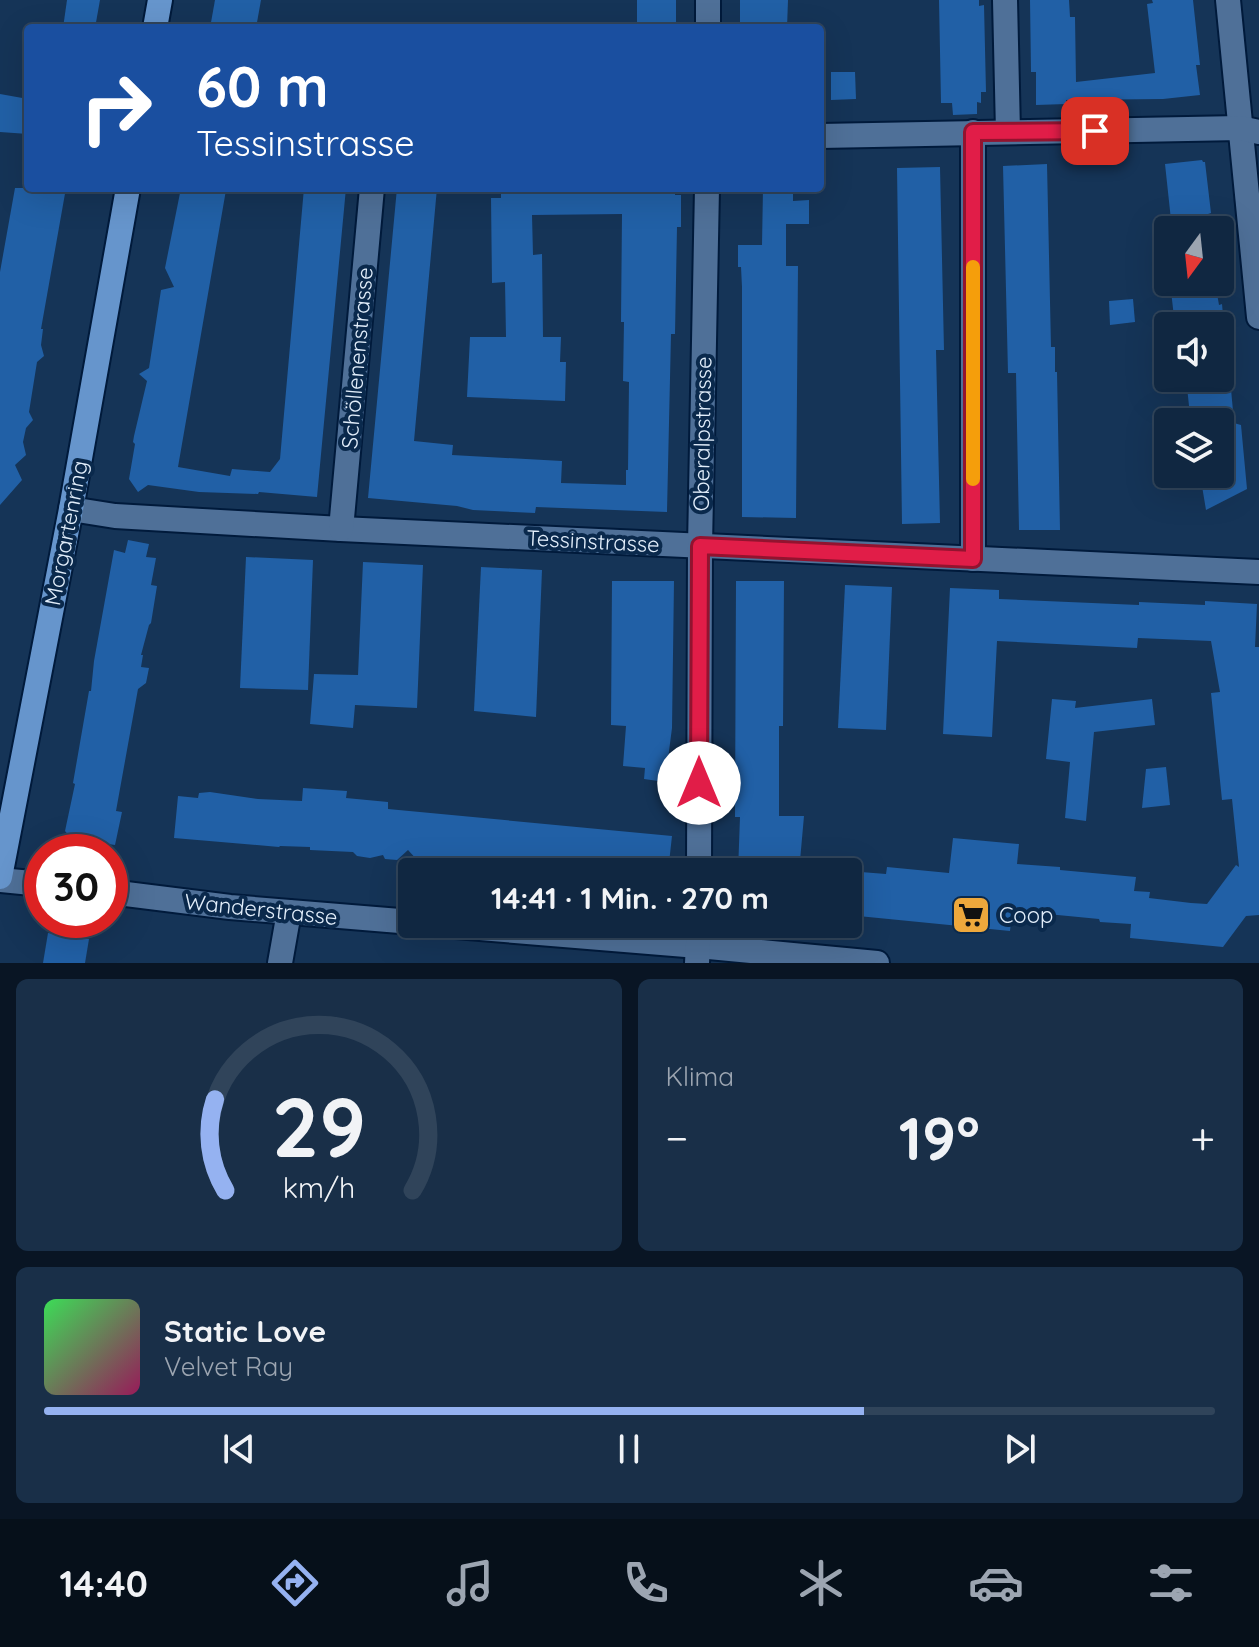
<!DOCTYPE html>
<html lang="de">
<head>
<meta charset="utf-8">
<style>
  body { margin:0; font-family:Quicksand,sans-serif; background:#192f48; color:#f1f3f6; height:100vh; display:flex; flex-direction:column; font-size:30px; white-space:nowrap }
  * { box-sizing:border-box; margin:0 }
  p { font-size:26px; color:#9ca5b1 }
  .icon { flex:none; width:44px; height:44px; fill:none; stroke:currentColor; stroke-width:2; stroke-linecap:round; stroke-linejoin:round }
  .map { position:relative; height:963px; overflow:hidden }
  .sheet { display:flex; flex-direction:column; gap:16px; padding:16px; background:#091524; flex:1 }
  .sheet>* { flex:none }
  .guide { position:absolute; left:24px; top:24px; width:800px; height:168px; border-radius:8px; box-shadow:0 8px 32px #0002,0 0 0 2px #30445a; background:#1a4fa0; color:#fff; overflow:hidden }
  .needle { width:52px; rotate:195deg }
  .buttons { position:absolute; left:1154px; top:216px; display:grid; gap:16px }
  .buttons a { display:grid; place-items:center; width:80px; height:80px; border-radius:8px; background:#102741; box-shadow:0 8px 32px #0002,0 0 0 2px #30445a; font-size:40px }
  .speed { position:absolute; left:24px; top:834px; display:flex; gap:16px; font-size:40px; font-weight:700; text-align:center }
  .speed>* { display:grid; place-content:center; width:104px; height:104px; border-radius:50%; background:#102741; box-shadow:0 8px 32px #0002,0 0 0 2px #30445a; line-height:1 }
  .speed .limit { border:12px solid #d22; background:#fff; color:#111 }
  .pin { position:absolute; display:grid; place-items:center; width:68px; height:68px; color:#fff; margin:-34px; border-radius:16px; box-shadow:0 4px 12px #0006 }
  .me { position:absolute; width:88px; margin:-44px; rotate:0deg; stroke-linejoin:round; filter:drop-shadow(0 0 6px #0008) }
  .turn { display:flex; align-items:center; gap:28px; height:168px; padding:0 40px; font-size:36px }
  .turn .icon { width:104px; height:104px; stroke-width:2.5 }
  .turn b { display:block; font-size:56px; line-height:68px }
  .big { font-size:60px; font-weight:700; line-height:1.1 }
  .sheet .card { flex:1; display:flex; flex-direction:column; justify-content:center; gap:12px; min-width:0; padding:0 28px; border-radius:12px; background:#192f48 }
  .sheet .dial { align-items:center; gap:0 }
  .dial svg { height:208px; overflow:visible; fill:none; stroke:#30445a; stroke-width:7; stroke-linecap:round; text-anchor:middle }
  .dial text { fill:#f1f3f6; stroke:none }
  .song { display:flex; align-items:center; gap:24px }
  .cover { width:96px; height:96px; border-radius:12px; background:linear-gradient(135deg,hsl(130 70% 55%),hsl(330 70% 35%)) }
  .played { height:8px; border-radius:4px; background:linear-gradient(90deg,#95b2f1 70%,#30445a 70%) }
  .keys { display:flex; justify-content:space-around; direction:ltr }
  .heat { display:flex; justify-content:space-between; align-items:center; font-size:44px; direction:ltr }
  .sheet .tiles { flex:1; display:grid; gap:16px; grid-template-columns:1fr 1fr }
  .card:last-child { grid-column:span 2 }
  .trip { position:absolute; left:398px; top:858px; width:464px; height:80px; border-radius:8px; background:#102741; box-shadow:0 8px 32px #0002,0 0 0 2px #30445a; font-weight:700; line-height:80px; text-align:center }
  .dock { display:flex; height:128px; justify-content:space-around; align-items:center; background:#06101a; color:#9ca5b1 }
  .dock .icon { width:56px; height:56px }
  .dock .active { color:#95b2f1 }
  .dock b { font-size:36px; color:#f1f3f6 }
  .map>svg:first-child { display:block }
  .building { fill:#2160a6 }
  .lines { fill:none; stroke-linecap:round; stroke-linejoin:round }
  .minor-casing { stroke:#001a3b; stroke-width:28 }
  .major-casing { stroke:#001a3b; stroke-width:28 }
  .minor { stroke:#4f7098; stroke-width:24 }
  .major { stroke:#6695cc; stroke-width:24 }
  .route-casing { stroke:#92132f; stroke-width:20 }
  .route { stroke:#e11d48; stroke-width:14 }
  .slow { stroke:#f59e0b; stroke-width:14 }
  .labels { text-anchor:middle; stroke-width:8; stroke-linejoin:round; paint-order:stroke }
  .street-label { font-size:22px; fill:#e2eefb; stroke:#0a294c }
  .poi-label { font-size:22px; fill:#e2eefb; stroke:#0a294c; text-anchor:start }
</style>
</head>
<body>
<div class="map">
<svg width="1259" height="963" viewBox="0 0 1259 963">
  <rect width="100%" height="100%" fill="#153457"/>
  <g class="building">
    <polygon points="67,0 100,0 95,28 63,28"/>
    <polygon points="215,0 261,0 256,28 210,28"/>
    <rect x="637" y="0" width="39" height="28"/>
    <polygon points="740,0 788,0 787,28 740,28"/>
    <polygon points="939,0 979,0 979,6 984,5 986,92 981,92 981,103 977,102 977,114 953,115 952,103 941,103"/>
    <polygon points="1030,0 1069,0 1070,17 1075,17 1076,82 1155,73 1147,4 1153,3 1152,0 1193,0 1200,65 1196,65 1200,95 1163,99 1066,100 1066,104 1036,105 1036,72 1031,72"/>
    <polygon points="831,72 855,72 856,99 831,100"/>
    <polygon points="0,94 28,99 28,134 0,132"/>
    <polygon points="1202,160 1203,162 1205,162 1211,213 1208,214 1209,216 1171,220 1165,164"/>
    <polygon points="1047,164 1051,347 1055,347 1055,372 1057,372 1060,530 1019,530 1016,373 1008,373 1003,166"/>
    <polygon points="940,167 944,350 936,350 940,523 902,524 897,168"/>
    <polygon points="15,188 66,188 41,329 43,329 41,345 44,356 37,362 29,412 33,420 26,428 23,442 26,455 15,465 22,480 0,505 0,272"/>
    <polygon points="181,188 211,188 226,190 178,467 230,476 232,469 270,472 280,459 304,188 346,188 317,497 259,492 258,494 199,492 148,485 138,492 129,479 135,444 133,442 134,436 147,381 139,374 149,368 161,290 174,287 165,268"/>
    <polygon points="397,188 437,188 414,441 453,445 452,455 562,461 561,483 626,485 626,470 628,470 629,382 623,381 624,322 621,322 622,214 532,215 533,255 542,254 543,337 561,337 560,362 566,362 565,401 467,397 470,337 506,337 505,282 492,283 491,198 501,198 501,188 675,188 675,195 681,195 681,227 677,227 675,334 671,334 667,512 536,507 535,513 473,510 457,506 368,498"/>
    <polygon points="763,188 793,188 793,201 809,200 809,224 786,224 786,266 798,266 796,518 742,517 742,287 741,267 738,267 738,245 762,245"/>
    <polygon points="1170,282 1215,282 1219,305 1222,304 1224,326 1175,326"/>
    <polygon points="1133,299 1135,322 1110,325 1109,301"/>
    <polygon points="1186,378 1230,378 1234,422 1230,422 1241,425 1247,489 1206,510 1200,474 1220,474 1220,422 1195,422 1194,414 1190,415"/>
    <polygon points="128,540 149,544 146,557 156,558 151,585 157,586 151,623 149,625 141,655 143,655 141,667 149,668 146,683 138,689 116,811 122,812 115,845 82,840 80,843 70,837 65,831 75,784 73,783 89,691 91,691 94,661 114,550 125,553"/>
    <polygon points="246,557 313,560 308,690 240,688"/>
    <polygon points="363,562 423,565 417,708 355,705 353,728 310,724 314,674 358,675"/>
    <polygon points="481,567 542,570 536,717 474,711"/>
    <polygon points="612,581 674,581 672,728 665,782 644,779 645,768 623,766 626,726 611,725"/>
    <polygon points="736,581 784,581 783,726 779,726 779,816 804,816 799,872 738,872 740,817 735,817"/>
    <polygon points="845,585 892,587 886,730 838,728"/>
    <polygon points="950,588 999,590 999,599 1139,605 1139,602 1205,605 1205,601 1257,604 1255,647 1259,647 1259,915 1246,916 1223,947 1130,938 1131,924 1100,922 1099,919 1037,913 1026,922 1011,921 1010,931 848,915 848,871 886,874 887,867 949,873 953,838 1019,844 1017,864 1060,867 1060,870 1136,877 1134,891 1150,892 1149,898 1191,903 1207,904 1236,865 1239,867 1232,799 1222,800 1211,693 1220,692 1211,641 1138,638 1137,648 997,641 992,737 943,734"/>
    <polygon points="1052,699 1076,701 1075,708 1152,699 1155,725 1094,732 1086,821 1065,818 1070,762 1046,759"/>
    <polygon points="1166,767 1170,805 1142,808 1146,769"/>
    <polygon points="303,788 347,791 346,798 388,802 388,809 672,836 668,872 526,872 520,871 517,868 499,867 496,869 486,868 476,856 464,866 452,865 450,862 434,863 419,862 408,850 397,860 385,859 383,855 370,858 357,856 353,852 310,850 310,847 280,846 279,847 174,838 178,796 198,798 199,793 210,792 258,799 302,801"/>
    <polygon points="48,933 89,939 85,963 43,963"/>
  </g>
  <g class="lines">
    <g class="minor-casing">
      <g id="minor">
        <polyline points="1005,0 1008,132"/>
        <polyline points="1228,0 1259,317"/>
        <polyline points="708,28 708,0"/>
        <polyline points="973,132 973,559"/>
        <polyline points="820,136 1240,128 1259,132"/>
        <polyline points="71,509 115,516 341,529 1259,572"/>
        <polyline points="341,529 372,188"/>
        <polyline points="699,872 700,546 707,188"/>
        <polyline points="0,880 42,884"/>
        <polyline points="110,892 230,907 412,922"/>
        <polyline points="431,924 698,946 877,963"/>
        <polyline points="280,963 289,912"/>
        <polyline points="697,963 699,924"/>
      </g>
    </g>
    <g class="major-casing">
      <g id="major">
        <polyline points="155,28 160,0"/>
        <polyline points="0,877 71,509 128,188"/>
      </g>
    </g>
    <use href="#minor" class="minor"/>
    <use href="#major" class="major"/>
  </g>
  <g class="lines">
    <g class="route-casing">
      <polyline id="route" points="699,783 700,546 973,559 973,132 1095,131"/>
    </g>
    <use href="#route" class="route"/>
    <polyline class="slow" points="973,267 973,479"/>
  </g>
  <defs>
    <g id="supermarket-square" transform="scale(2)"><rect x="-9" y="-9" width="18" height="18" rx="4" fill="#eea83c" stroke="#0a294c"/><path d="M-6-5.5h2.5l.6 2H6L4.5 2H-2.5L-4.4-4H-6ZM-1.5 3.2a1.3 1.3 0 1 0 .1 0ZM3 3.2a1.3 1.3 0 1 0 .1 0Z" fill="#111"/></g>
  </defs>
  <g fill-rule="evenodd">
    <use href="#supermarket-square" x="971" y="915"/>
  </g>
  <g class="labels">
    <g class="street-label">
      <text transform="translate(357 358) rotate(-85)" y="8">Schöllenenstrasse</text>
      <text transform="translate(702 434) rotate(-89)" y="8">Oberalpstrasse</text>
      <text transform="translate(66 533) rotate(-79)" y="8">Morgartenring</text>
      <text transform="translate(593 541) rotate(3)" y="8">Tessinstrasse</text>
      <text transform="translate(261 909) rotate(6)" y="8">Wanderstrasse</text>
    </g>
    <g class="poi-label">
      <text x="999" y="923">Coop</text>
    </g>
  </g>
</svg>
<div class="buttons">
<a><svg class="needle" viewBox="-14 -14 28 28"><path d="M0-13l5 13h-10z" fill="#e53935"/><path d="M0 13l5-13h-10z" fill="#9ca5b1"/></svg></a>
<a><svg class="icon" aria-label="sound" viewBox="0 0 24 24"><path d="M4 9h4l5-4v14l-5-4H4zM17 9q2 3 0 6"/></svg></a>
<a><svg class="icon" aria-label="layers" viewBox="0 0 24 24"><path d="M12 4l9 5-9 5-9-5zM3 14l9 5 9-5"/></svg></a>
</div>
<div class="speed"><div class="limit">30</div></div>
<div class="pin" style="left:1095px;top:131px;background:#d93025"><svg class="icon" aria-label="arrive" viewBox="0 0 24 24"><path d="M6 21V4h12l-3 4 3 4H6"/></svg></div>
<svg class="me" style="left:699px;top:783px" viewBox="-20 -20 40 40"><circle r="19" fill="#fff"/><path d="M0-13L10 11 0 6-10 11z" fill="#e11d48"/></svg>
<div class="trip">14:41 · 1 Min. · 270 m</div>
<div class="guide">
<div class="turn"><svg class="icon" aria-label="right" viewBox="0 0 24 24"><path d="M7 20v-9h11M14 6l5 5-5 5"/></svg><div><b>60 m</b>Tessinstrasse</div></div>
</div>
</div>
<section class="sheet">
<div class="tiles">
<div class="card dial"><svg viewBox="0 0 100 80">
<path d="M14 69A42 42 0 1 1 86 69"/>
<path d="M14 69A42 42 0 0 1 10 34" stroke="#95b2f1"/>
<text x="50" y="56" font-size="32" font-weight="700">29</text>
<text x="50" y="72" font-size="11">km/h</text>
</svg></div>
<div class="card"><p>Klima</p>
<div class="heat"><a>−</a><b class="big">19°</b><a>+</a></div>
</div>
<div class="card">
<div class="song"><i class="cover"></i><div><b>Static Love</b><p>Velvet Ray</p></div></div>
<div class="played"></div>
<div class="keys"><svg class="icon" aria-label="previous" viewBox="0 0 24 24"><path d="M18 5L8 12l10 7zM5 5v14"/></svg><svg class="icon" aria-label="pause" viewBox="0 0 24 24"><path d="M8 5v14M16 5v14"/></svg><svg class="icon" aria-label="next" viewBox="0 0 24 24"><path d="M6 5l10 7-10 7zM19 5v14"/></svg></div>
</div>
</div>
</section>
<nav class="dock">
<b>14:40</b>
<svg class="icon active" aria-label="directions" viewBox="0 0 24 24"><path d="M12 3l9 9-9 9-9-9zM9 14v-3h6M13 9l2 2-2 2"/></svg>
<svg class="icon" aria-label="music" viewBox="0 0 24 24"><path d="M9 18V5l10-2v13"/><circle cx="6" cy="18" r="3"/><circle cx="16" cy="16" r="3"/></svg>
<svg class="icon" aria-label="phone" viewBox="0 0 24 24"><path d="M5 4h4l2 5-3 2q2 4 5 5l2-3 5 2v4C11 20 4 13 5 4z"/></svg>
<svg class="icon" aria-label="climate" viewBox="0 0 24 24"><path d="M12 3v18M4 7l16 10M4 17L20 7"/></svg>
<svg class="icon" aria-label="car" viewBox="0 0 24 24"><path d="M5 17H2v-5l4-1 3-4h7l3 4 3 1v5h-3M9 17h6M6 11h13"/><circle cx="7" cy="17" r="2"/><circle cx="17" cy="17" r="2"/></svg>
<svg class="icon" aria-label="filters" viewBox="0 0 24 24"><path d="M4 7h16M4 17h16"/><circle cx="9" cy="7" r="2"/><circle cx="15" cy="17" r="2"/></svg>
</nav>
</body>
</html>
